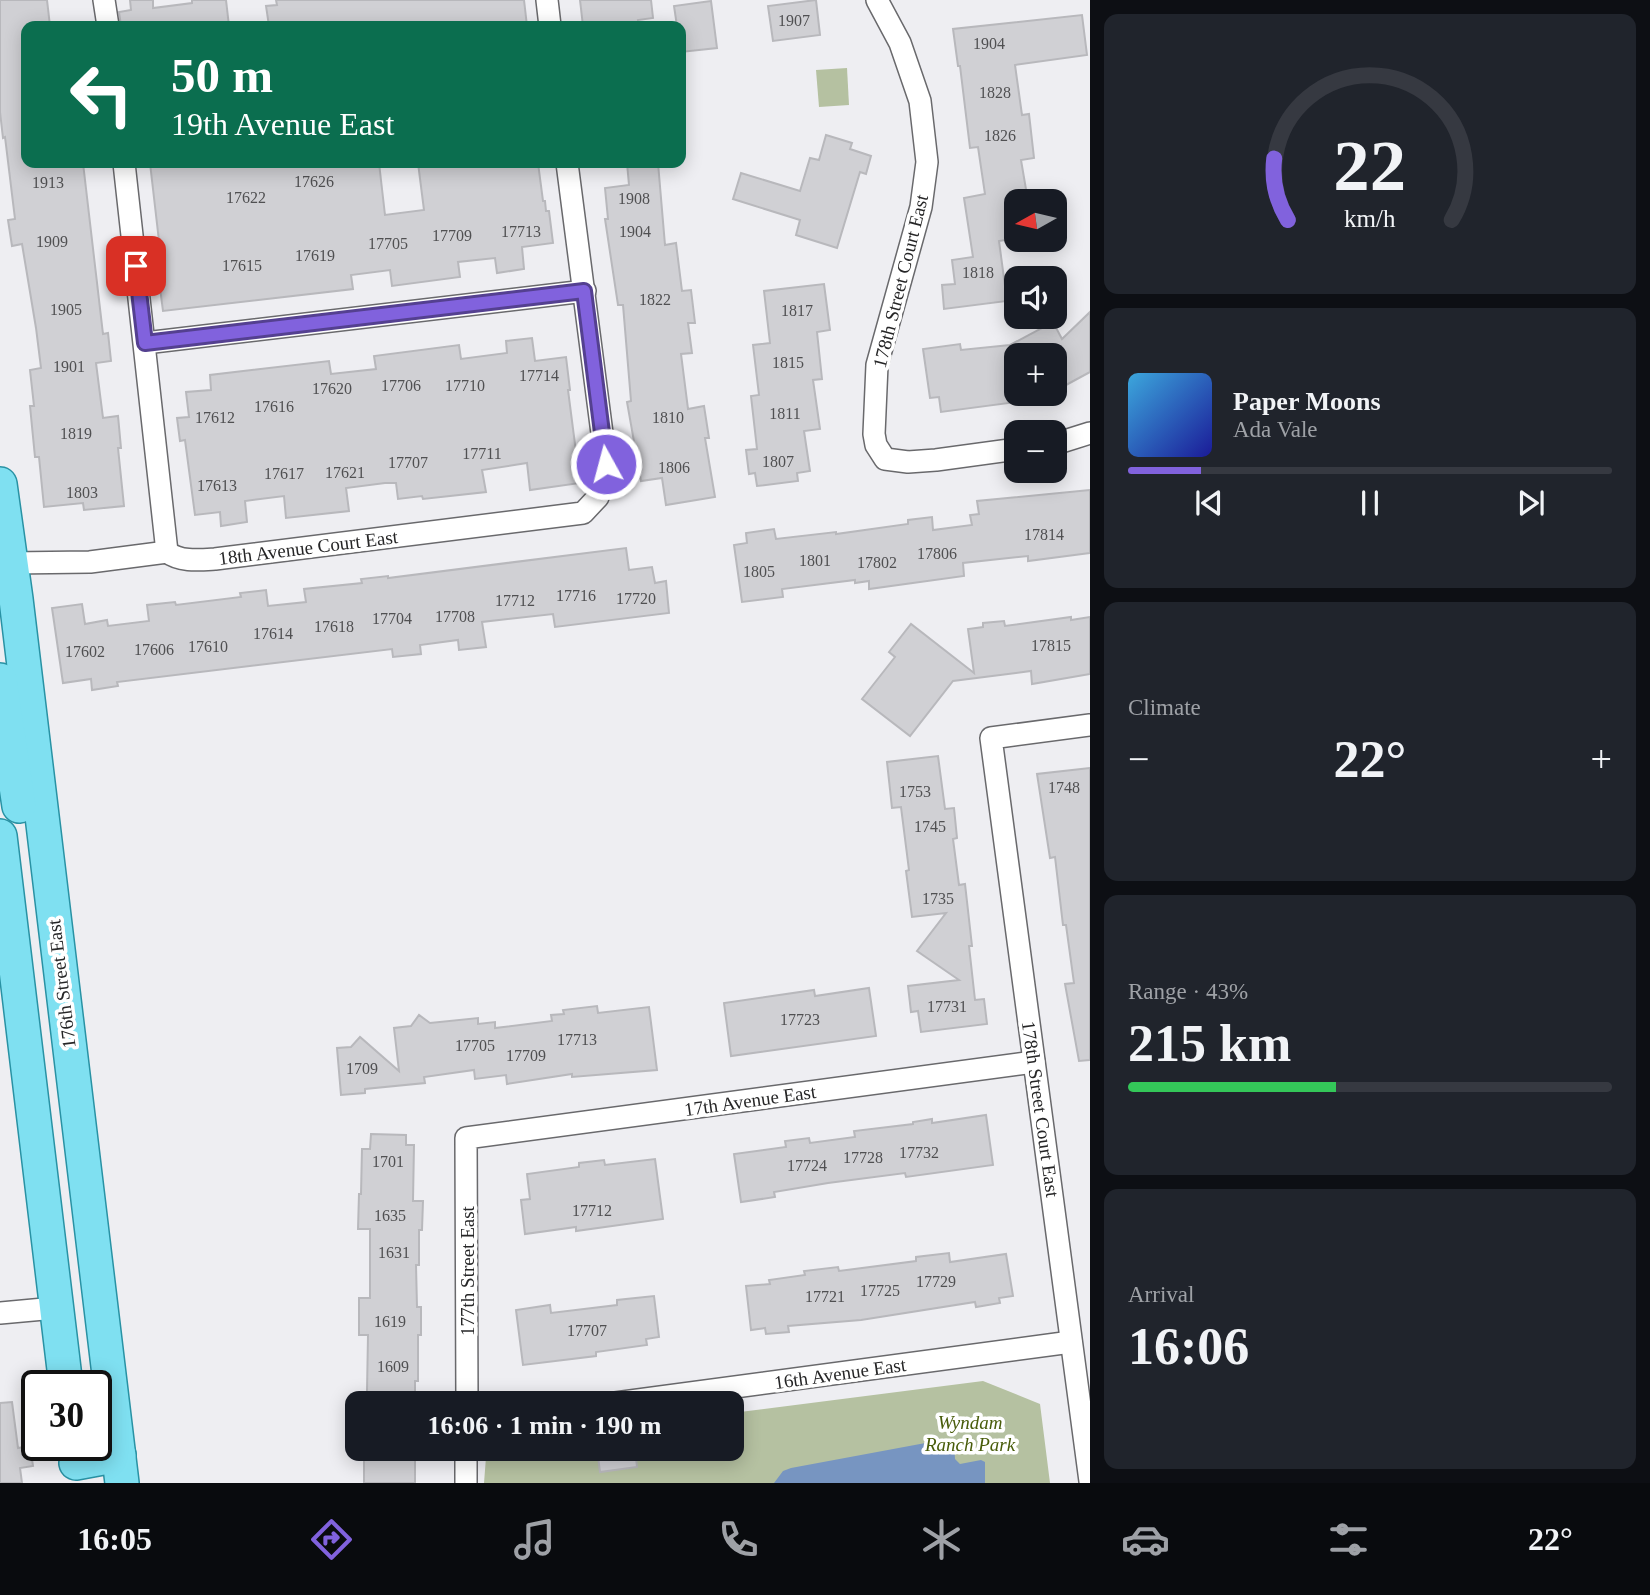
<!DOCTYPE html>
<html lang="en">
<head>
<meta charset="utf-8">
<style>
  body { margin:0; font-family:Georgia,serif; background:#20242c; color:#f1f3f6; height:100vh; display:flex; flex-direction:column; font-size:26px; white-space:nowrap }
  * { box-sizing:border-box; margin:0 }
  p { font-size:23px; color:#9ea1a6 }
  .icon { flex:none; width:38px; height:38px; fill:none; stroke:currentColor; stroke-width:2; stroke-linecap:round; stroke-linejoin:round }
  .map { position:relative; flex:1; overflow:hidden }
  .drawer { display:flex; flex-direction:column; gap:14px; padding:14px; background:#0d0f14; width:560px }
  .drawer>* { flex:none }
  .guide { position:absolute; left:21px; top:21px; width:665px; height:147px; border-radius:14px; box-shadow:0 4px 18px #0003; background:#0b6e4f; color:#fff; overflow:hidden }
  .needle { width:46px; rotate:262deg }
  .fabs { position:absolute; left:1004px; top:189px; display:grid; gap:14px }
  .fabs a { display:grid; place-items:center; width:63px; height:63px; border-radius:14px; background:#171b24; box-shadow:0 4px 18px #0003; font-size:35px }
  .speed { position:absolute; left:21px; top:1370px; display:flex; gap:14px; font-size:35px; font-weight:700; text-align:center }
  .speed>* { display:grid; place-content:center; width:91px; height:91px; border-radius:50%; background:#171b24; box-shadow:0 4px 18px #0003; line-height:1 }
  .speed .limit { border:4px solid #111; border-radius:10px; background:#fff; color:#111 }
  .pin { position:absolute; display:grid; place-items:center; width:60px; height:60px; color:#fff; margin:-30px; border-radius:14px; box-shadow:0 4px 10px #0006 }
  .me { position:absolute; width:77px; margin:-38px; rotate:353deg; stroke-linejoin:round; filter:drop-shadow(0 0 5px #0008) }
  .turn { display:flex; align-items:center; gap:24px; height:147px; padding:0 35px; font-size:32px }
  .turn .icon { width:91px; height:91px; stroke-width:2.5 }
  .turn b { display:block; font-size:49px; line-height:60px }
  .big { font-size:52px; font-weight:800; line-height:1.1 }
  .drawer .tile { flex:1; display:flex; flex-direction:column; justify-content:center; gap:10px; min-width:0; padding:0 24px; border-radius:14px; background:#20242c }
  .drawer .dial { align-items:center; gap:0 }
  .dial svg { height:182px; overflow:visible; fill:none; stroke:#363941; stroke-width:7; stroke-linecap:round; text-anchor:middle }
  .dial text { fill:#f1f3f6; stroke:none }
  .song { display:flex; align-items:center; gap:21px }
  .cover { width:84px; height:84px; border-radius:10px; background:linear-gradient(135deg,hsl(200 70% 55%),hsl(240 70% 35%)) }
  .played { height:7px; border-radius:4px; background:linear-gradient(90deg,#8162dd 15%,#363941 15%) }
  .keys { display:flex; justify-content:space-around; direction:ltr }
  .heat { display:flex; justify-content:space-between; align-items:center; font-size:38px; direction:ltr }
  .charge { height:10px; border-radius:5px; background:linear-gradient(90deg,#34c759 43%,#363941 0) }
  .trip { position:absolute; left:345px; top:1391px; width:399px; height:70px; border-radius:14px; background:#171b24; box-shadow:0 4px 18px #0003; font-weight:800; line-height:70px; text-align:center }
  .dock { display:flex; height:112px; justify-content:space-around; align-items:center; background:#090b0e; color:#9ea1a6 }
  .dock .icon { width:49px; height:49px }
  .dock .current { color:#8162dd }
  .dock b { font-size:32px; color:#f1f3f6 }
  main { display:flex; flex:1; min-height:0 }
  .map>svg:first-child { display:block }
  .green { fill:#b5c1a1 }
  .water { fill:#7795c1 }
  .building { fill:#d0d0d4; stroke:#b8b8bc; stroke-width:2 }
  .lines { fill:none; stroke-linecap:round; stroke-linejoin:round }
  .minor-casing { stroke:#69696c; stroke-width:24 }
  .primary-casing { stroke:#2992a4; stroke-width:36 }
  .minor { stroke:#fff; stroke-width:21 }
  .primary { stroke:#7fe0f1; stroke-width:33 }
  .route-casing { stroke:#544090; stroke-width:18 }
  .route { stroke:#8162dd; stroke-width:12 }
  .labels { text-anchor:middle; stroke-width:7; stroke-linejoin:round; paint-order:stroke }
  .number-label { font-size:16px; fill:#505052 }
  .street-label { font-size:19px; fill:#262627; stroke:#fff }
  .park-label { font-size:19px; font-style:italic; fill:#485c0a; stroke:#fff }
</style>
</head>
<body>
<main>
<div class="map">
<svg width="1090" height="1483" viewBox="0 0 1090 1483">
  <rect width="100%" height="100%" fill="#eeeef2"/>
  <g class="green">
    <polygon points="847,68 849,105 819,107 816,70"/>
    <polygon points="983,1381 1040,1404 1050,1483 484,1483 486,1457 493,1449 732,1449 732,1413"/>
  </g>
  <polygon class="water" points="947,1439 954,1443 955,1459 960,1464 981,1460 985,1462 985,1483 774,1483 783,1471 791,1468"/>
  <g class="building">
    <polygon points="0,0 47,0 50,26 26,26 26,163 83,163 103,334 108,333 111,361 96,363 103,418 118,416 121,448 118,448 124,506 84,510 83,503 44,507 39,457 35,457 30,406 34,406 30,370 41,368 36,328 22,244 12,246 8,220 15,219 5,137 3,138 0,112"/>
    <polygon points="130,0 153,0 153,8 192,3 192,0 226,0 229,26 121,26 119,12 131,10"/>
    <polygon points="276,0 524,0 527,26 269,26 266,6 277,5"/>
    <polygon points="580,0 651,0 653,18 638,20 639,26 583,26"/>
    <polygon points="816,0 820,35 773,41 768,6"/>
    <polygon points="711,1 717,48 681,52 681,26 677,26 674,6"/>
    <polygon points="1082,15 1087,55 1015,65 1022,115 1029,114 1034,158 1021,160 1028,201 1017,201 1017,238 999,241 1007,301 944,309 942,285 955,284 952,260 973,257 964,198 985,194 978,147 970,148 960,66 958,66 953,29"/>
    <polygon points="826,135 852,143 850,149 871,156 866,174 860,172 837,248 796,235 800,220 733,199 741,173 800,191 810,158 819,160"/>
    <polygon points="150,163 379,163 385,215 424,210 418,163 538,163 543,201 545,201 546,211 549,211 553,243 522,247 524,269 497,273 495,258 458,262 460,277 392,286 390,270 351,275 353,289 163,311 154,242 159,241"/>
    <polygon points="627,163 658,163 665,245 676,243 682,291 691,290 695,323 688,323 692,353 681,354 688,409 704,406 709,438 705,438 715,497 666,505 662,478 641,481 627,402 631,401 623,305 618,305 605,219 608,219 605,188 629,185"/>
    <polygon points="824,284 830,330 817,332 822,379 813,380 820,429 804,431 810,471 797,473 798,481 757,486 755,473 749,474 746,450 757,449 751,396 759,395 753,345 770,343 764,291"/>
    <polygon points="1090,312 1090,372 1055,391 1055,355 1011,355 1015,389 1008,390 1009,403 941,412 939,397 930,398 923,349 960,344 961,350 1010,345 1053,322 1062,339"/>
    <polygon points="532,338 535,361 566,357 570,390 568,390 580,483 530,490 527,463 482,470 486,492 423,499 422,496 398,499 396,483 385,483 346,488 349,511 286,518 284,496 245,501 247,522 221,526 220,512 195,515 185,440 180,441 177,418 189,417 186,392 211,390 210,375 329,361 331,374 376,369 374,356 459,345 461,359 507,353 506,341"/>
    <polygon points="1090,490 1090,553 1028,561 1028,556 963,563 964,576 869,589 869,581 855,583 855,580 782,589 783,597 742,602 734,545 747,543 746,533 774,529 776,539 836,532 836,534 908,524 908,520 932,517 933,530 972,525 970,515 979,514 977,501"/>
    <polygon points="626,548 629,570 652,567 655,583 666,581 669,613 555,627 553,614 482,622 486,647 459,650 458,640 420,645 421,654 393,657 392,649 117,682 118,686 92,690 91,679 63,683 52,608 82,604 85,624 107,620 108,626 149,621 147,605 175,602 176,605 241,597 240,593 266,590 268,606 306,602 304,589 362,583 361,579 388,576 388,578"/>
    <polygon points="1071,617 1071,620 1090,617 1090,674 1032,684 1031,671 953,681 910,736 862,699 895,657 889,652 911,624 974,673 968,629 983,627 983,623 1004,621 1005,626"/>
    <polygon points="938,756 945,809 954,808 957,838 953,839 959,885 965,884 972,946 969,946 975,1000 984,999 987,1024 921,1032 918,1011 911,1012 908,986 959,980 917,951 946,913 912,917 906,871 909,870 901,807 892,808 887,762"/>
    <polygon points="1090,768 1090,1060 1079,1061 1065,984 1074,983 1066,925 1063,925 1055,857 1050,858 1037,774"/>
    <polygon points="869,988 876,1036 731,1056 724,1003 814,990 815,996"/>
    <polygon points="597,1006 598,1013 649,1007 657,1070 572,1077 572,1074 507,1084 506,1075 475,1079 474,1070 424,1077 425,1083 365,1089 365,1093 341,1095 337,1048 351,1047 360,1037 399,1071 394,1028 411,1026 419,1015 430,1023 478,1018 478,1024 495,1022 495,1028 552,1021 551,1015 564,1014 563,1010"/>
    <polygon points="986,1115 993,1165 906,1177 905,1173 828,1183 774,1192 775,1197 741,1202 734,1154 786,1147 785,1141 809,1138 810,1143 855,1137 854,1131 913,1124 913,1122 932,1119 932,1123"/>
    <polygon points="371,1134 406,1135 406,1145 414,1145 413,1201 423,1201 422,1230 419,1230 419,1265 416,1265 417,1307 421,1307 421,1335 418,1335 418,1381 415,1381 415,1392 367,1392 368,1335 359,1335 359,1298 370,1298 370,1229 358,1229 359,1194 361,1194 362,1149 370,1149"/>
    <polygon points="655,1159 663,1219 576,1231 576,1227 525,1234 521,1200 530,1199 527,1174 579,1167 579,1163 604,1160 605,1165"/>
    <polygon points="949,1253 950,1262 1006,1254 1013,1296 999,1298 1000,1303 976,1307 975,1302 861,1320 788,1326 789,1332 766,1334 765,1328 751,1330 746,1286 770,1284 769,1280 805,1275 804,1271 838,1267 839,1271 916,1261 916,1257"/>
    <polygon points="654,1296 659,1337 646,1339 647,1345 596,1352 596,1356 523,1365 516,1310 550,1305 551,1313 617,1305 617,1300"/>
    <polygon points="12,1402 18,1448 30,1446 33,1466 20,1468 22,1483 0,1483 0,1403"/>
    <rect x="364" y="1449" width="51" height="34"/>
    <polygon points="597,1449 635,1449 637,1467 600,1472"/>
  </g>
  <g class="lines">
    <g class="minor-casing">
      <g id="minor">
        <polyline points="104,0 108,26"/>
        <polyline points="547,0 550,26"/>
        <polyline points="877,0 900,43 920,101 927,162 921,207 877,365 874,434 876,445 885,459 908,462 936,460 1017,449"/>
        <polyline points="124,163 167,552"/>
        <polyline points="145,343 585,291"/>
        <polyline points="1055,444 1090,433"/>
        <path d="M11,563L90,562L167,552C180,562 199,560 215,559L583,513L598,497L606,464L567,163"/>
        <polyline points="1090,725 991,738 1090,1481"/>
        <polyline points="0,1313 55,1308"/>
        <polyline points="467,1404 466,1138 1034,1062"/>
        <polyline points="608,1404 1071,1342"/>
        <polyline points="466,1483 466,1449"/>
      </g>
    </g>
    <g class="primary-casing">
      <g id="primary">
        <polyline points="0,484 16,599 122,1483"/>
        <polyline points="0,680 19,806"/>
        <polyline points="0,836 66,1386"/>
        <polyline points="76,1463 119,1455"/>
      </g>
    </g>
    <use href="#minor" class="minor"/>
    <use href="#primary" class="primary"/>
  </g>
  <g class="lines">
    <g class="route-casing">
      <polyline id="route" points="136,266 145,343 584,291 606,464"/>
    </g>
    <use href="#route" class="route"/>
  </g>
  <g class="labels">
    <g class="number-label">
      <text x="794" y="26">1907</text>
      <text x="989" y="49">1904</text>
      <text x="995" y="98">1828</text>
      <text x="1000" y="141">1826</text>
      <text x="314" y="187">17626</text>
      <text x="48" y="188">1913</text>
      <text x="246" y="203">17622</text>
      <text x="634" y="204">1908</text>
      <text x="521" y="237">17713</text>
      <text x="635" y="237">1904</text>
      <text x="452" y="241">17709</text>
      <text x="52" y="247">1909</text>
      <text x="388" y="249">17705</text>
      <text x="315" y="261">17619</text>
      <text x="242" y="271">17615</text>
      <text x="978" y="278">1818</text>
      <text x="655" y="305">1822</text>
      <text x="66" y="315">1905</text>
      <text x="797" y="316">1817</text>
      <text x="788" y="368">1815</text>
      <text x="69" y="372">1901</text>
      <text x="539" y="381">17714</text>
      <text x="401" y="391">17706</text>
      <text x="465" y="391">17710</text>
      <text x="332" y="394">17620</text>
      <text x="274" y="412">17616</text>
      <text x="785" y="419">1811</text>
      <text x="215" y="423">17612</text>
      <text x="668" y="423">1810</text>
      <text x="76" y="439">1819</text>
      <text x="482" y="459">17711</text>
      <text x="778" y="467">1807</text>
      <text x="408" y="468">17707</text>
      <text x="674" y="473">1806</text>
      <text x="345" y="478">17621</text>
      <text x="284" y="479">17617</text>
      <text x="217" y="491">17613</text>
      <text x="82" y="498">1803</text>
      <text x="1044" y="540">17814</text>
      <text x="937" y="559">17806</text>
      <text x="815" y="566">1801</text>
      <text x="877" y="568">17802</text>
      <text x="759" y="577">1805</text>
      <text x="576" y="601">17716</text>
      <text x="636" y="604">17720</text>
      <text x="515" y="606">17712</text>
      <text x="455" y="622">17708</text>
      <text x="392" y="624">17704</text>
      <text x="334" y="632">17618</text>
      <text x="273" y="639">17614</text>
      <text x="1051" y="651">17815</text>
      <text x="208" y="652">17610</text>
      <text x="154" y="655">17606</text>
      <text x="85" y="657">17602</text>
      <text x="1064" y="793">1748</text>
      <text x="915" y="797">1753</text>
      <text x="930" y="832">1745</text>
      <text x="938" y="904">1735</text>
      <text x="947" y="1012">17731</text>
      <text x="800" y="1025">17723</text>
      <text x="577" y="1045">17713</text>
      <text x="475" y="1051">17705</text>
      <text x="526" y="1061">17709</text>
      <text x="362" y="1074">1709</text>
      <text x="919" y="1158">17732</text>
      <text x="863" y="1163">17728</text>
      <text x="388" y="1167">1701</text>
      <text x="807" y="1171">17724</text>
      <text x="592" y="1216">17712</text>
      <text x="390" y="1221">1635</text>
      <text x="394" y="1258">1631</text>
      <text x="936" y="1287">17729</text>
      <text x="880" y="1296">17725</text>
      <text x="825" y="1302">17721</text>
      <text x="390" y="1327">1619</text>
      <text x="587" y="1336">17707</text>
      <text x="393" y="1372">1609</text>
    </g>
    <g class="street-label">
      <text transform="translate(900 281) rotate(-76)" y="7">178th Street Court East</text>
      <text transform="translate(308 547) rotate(-7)" y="7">18th Avenue Court East</text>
      <text transform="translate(61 984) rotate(-97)" y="7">176th Street East</text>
      <text transform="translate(750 1100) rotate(-8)" y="7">17th Avenue East</text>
      <text transform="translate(1041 1109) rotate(82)" y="7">178th Street Court East</text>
      <text transform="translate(467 1271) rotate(-90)" y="7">177th Street East</text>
      <text transform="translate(840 1373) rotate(-8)" y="7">16th Avenue East</text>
    </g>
    <g class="park-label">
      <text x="970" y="1429">Wyndam<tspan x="970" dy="22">Ranch Park</tspan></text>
    </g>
  </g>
</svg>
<div class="fabs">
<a><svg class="needle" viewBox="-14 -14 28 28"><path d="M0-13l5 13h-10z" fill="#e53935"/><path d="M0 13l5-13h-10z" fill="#9ea1a6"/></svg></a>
<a><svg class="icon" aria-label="sound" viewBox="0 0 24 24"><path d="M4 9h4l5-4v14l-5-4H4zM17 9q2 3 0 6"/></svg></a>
<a>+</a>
<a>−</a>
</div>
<div class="speed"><div class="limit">30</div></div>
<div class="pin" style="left:136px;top:266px;background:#d93025"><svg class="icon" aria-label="arrive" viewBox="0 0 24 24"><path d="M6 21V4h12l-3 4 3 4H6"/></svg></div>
<svg class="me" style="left:606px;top:464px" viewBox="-20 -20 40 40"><circle r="17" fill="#8162dd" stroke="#fff" stroke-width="3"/><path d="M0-11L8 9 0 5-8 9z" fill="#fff"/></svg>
<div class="trip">16:06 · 1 min · 190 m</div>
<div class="guide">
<div class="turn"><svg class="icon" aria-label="left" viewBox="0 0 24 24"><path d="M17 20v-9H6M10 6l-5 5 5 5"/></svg><div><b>50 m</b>19th Avenue East</div></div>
</div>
</div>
<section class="drawer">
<div class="tile dial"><svg viewBox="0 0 100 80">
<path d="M14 69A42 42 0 1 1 86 69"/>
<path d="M14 69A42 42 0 0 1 8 42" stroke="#8162dd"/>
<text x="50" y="56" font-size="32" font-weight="700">22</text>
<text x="50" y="72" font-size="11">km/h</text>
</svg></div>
<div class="tile">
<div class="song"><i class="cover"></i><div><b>Paper Moons</b><p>Ada Vale</p></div></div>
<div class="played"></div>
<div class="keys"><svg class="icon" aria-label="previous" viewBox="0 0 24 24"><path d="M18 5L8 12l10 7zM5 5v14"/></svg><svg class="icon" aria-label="pause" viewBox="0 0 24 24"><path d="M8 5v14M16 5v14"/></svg><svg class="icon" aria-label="next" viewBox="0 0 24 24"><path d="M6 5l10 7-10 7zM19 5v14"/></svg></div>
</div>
<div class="tile"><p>Climate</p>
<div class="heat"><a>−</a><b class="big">22°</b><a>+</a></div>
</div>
<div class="tile"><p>Range · 43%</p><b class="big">215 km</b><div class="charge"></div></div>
<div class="tile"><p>Arrival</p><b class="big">16:06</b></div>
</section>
</main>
<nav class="dock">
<b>16:05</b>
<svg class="icon current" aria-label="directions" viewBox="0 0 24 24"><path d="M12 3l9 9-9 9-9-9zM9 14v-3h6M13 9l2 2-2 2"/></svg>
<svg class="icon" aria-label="music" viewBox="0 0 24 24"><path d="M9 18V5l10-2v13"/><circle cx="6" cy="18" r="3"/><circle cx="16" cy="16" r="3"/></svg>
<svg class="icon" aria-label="phone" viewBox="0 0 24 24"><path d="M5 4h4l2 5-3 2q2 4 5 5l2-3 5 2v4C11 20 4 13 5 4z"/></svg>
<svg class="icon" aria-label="climate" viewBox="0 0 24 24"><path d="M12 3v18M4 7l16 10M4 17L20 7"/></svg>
<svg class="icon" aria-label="car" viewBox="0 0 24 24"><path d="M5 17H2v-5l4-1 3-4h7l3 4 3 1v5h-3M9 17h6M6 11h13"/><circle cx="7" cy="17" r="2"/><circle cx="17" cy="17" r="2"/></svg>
<svg class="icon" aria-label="filters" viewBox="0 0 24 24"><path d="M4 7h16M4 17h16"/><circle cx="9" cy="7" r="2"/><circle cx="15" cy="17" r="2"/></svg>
<b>22°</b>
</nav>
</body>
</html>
